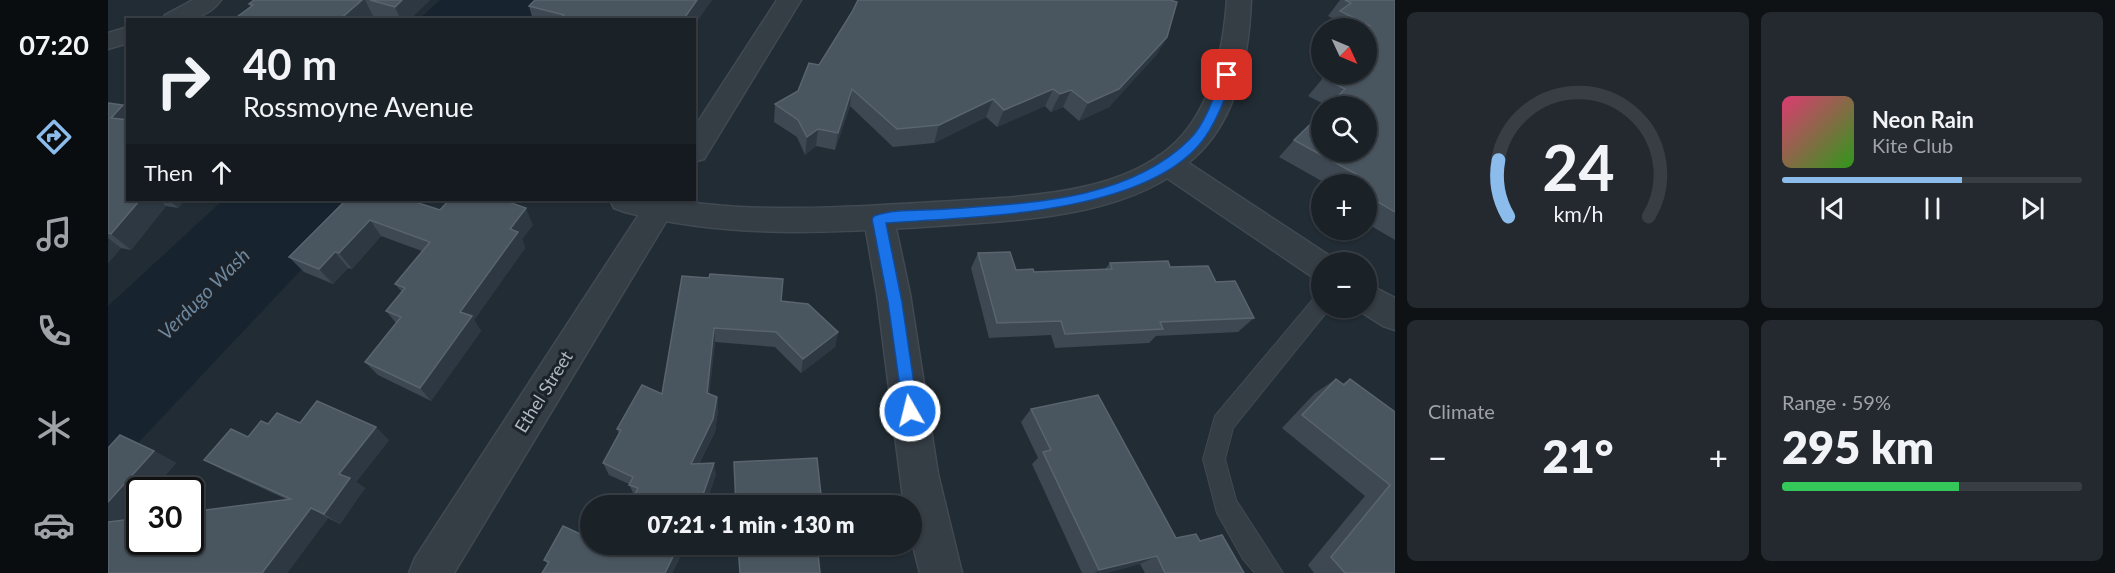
<!DOCTYPE html>
<html lang="en">
<head>
<meta charset="utf-8">
<style>
  body { margin:0; font-family:Lato,sans-serif; background:#23292f; color:#f1f3f6; height:100vh; display:flex; flex-direction:column; font-size:22px; white-space:nowrap }
  * { box-sizing:border-box; margin:0 }
  p { font-size:20px; color:#9fa3a7 }
  .icon { flex:none; width:33px; height:33px; fill:none; stroke:currentColor; stroke-width:2; stroke-linecap:round; stroke-linejoin:round }
  .map { position:relative; flex:1; overflow:hidden }
  .details { display:flex; flex-direction:column; gap:12px; padding:12px; background:#0e1215; width:720px }
  .details>* { flex:none }
  .hud { position:absolute; left:18px; top:18px; width:570px; height:183px; border-radius:0px; box-shadow:0 2px 4px #0004,0 0 0 2px #383e44; background:#1a2127; color:#f1f3f6; overflow:hidden }
  .needle { width:39px; rotate:134deg }
  .fabs { position:absolute; left:1203px; top:18px; display:grid; gap:12px }
  .fabs a { display:grid; place-items:center; width:66px; height:66px; border-radius:50%; background:#1a2127; box-shadow:0 2px 4px #0004,0 0 0 2px #383e44; font-size:30px }
  .speed { position:absolute; left:18px; top:477px; display:flex; gap:12px; font-size:30px; font-weight:700; text-align:center }
  .speed>* { display:grid; place-content:center; width:78px; height:78px; border-radius:50%; background:#1a2127; box-shadow:0 2px 4px #0004,0 0 0 2px #383e44; line-height:1 }
  .speed .limit { border:3px solid #111; border-radius:9px; background:#fff; color:#111 }
  .pin { position:absolute; display:grid; place-items:center; width:51px; height:51px; color:#fff; margin:-26px; border-radius:12px; box-shadow:0 3px 9px #0006 }
  .me { position:absolute; width:66px; margin:-33px; rotate:352deg; stroke-linejoin:round; filter:drop-shadow(0 0 4px #0008) }
  .turn { display:flex; align-items:center; gap:21px; height:126px; padding:0 18px; font-size:27px }
  .turn .icon { width:78px; height:78px; stroke-width:2.5 }
  .turn b { display:block; font-size:42px; line-height:51px }
  .then { display:flex; align-items:center; height:57px; padding:0 18px; background:#0003; gap:12px; font-size:22px }
  .big { font-size:45px; font-weight:800; line-height:1.1 }
  .details .widget { flex:1; display:flex; flex-direction:column; justify-content:center; gap:9px; min-width:0; padding:0 21px; border-radius:9px; background:#23292f }
  .details .dial { align-items:center; gap:0 }
  .dial svg { height:156px; overflow:visible; fill:none; stroke:#383e44; stroke-width:7; stroke-linecap:round; text-anchor:middle }
  .dial text { fill:#f1f3f6; stroke:none }
  .song { display:flex; align-items:center; gap:18px }
  .cover { width:72px; height:72px; border-radius:9px; background:linear-gradient(135deg,hsl(340 70% 55%),hsl(110 70% 35%)) }
  .played { height:6px; border-radius:3px; background:linear-gradient(90deg,#8bbceb 60%,#383e44 60%) }
  .keys { display:flex; justify-content:space-around; direction:ltr }
  .heat { display:flex; justify-content:space-between; align-items:center; font-size:33px; direction:ltr }
  .charge { height:9px; border-radius:4px; background:linear-gradient(90deg,#34c759 59%,#383e44 0) }
  .details .tiles { flex:1; display:grid; gap:12px; grid-template-columns:repeat(2,1fr) }
  .trip { position:absolute; left:472px; top:495px; width:342px; height:60px; border-radius:30px; background:#1a2127; box-shadow:0 2px 4px #0004,0 0 0 2px #383e44; font-weight:800; line-height:60px; text-align:center }
  main { display:flex; flex:1; min-height:0 }
  .menu { display:flex; flex-direction:column; width:108px; justify-content:space-around; align-items:center; background:#0a0d10; color:#9fa3a7 }
  .menu .icon { width:42px; height:42px }
  .menu .active { color:#8bbceb }
  .menu b { font-size:27px; color:#f1f3f6 }
  .map>svg:first-child { display:block }
  .water { fill:#172430 }
  .lines { fill:none; stroke-linecap:round; stroke-linejoin:round }
  .service-casing { stroke:#414951; stroke-width:2 }
  .minor-casing { stroke:#414951; stroke-width:3 }
  .tertiary-casing { stroke:#414951; stroke-width:3 }
  .service { fill:#353d45; fill-rule:evenodd }
  .minor { fill:#353d45; fill-rule:evenodd }
  .tertiary { fill:#353d45; fill-rule:evenodd }
  .wall { fill:#3d4853 }
  .shaded-wall { fill:#2d3842 }
  .building { fill:#49555f; stroke:#59646f; stroke-width:1.5 }
  .route { fill:#1a73e8; stroke:#114b97; stroke-width:1.5 }
  .labels { text-anchor:middle; stroke-width:6; stroke-linejoin:round; paint-order:stroke }
  .street-label { font-size:18px; fill:#afb9c2; stroke:#1b2229 }
  .water-label { font-size:20px; font-style:italic; fill:#6c879d; stroke:#1b2229 }
</style>
</head>
<body>
<main>
<nav class="menu">
<b>07:20</b>
<svg class="icon active" aria-label="directions" viewBox="0 0 24 24"><path d="M12 3l9 9-9 9-9-9zM9 14v-3h6M13 9l2 2-2 2"/></svg>
<svg class="icon" aria-label="music" viewBox="0 0 24 24"><path d="M9 18V5l10-2v13"/><circle cx="6" cy="18" r="3"/><circle cx="16" cy="16" r="3"/></svg>
<svg class="icon" aria-label="phone" viewBox="0 0 24 24"><path d="M5 4h4l2 5-3 2q2 4 5 5l2-3 5 2v4C11 20 4 13 5 4z"/></svg>
<svg class="icon" aria-label="climate" viewBox="0 0 24 24"><path d="M12 3v18M4 7l16 10M4 17L20 7"/></svg>
<svg class="icon" aria-label="car" viewBox="0 0 24 24"><path d="M5 17H2v-5l4-1 3-4h7l3 4 3 1v5h-3M9 17h6M6 11h13"/><circle cx="7" cy="17" r="2"/><circle cx="17" cy="17" r="2"/></svg>
</nav>
<div class="map">
<svg width="1287" height="573" viewBox="0 0 1287 573">
  <rect width="100%" height="100%" fill="#222c34"/>
  <g class="water">
    <polygon points="332,0 447,0 428,19 310,20"/>
    <polygon points="115,200 259,200 0,475 0,306"/>
  </g>
  <g class="lines">
    <g class="service-casing">
      <polygon id="service" points="1214,295 1214,308 1221,309 1125,428 1117,459 1128,500 1175,573 1147,573 1135,559 1109,513 1095,459 1107,416 1207,297"/>
    </g>
    <g class="minor-casing">
      <g id="minor">
        <polygon points="1060,153 1070,156 1225,258 1228,262 1214,262 1214,280 1203,276 1050,172 1045,164 1050,156"/>
        <polygon points="546,200 561,202 565,210 346,573 301,573 307,558 539,202"/>
        <polygon points="771,207 782,211 786,219 802,294 830,474 854,573 812,573 804,542 804,506 796,506 769,294 756,219 760,211"/>
        <polygon points="1258,283 1287,298 1287,330 1275,326 1247,308 1258,308"/>
      </g>
    </g>
    <g class="tertiary-casing">
      <g id="tertiary">
        <path d="M85,0H113C98,21 77,20 54,20L57,15Z"/>
        <polygon points="669,0 693,0 596,159 586,162 586,128"/>
        <path d="M1119,0H1143C1141,55 1129,120 1086,158C1022,218 911,220 828,226C723,233 619,239 517,212L506,208L502,200C545,195 589,205 632,207C697,210 762,206 827,202C902,197 1011,198 1068,142C1105,105 1115,50 1119,0Z"/>
        <polygon points="20,27 20,43 0,49 0,33"/>
      </g>
    </g>
    <use href="#service" class="service"/>
    <use href="#minor" class="minor"/>
    <use href="#tertiary" class="tertiary"/>
  </g>
  <g class="wall">
    <polygon points="146,0 322,0 301,20 277,20 265,16 262,20 131,20 129,17 143,7 141,4"/>
    <polygon points="427,0 604,0 586,25 586,20 425,20 421,6"/>
    <polygon points="1232,0 1287,0 1287,240 1258,223 1258,184 1219,184 1171,157 1186,140 1220,106 1200,96 1215,78 1258,74 1258,28 1218,28 1226,19 1220,16"/>
    <polygon points="744,12 1059,37 1049,54 1001,107 971,121 955,107 943,112 937,106 889,127 878,117 826,143 785,147 742,106 727,150 708,146 697,155 689,137 666,122 667,104 690,91 711,65"/>
    <polygon points="0,103 15,105 20,109 20,200 77,200 70,208 58,206 23,250 13,248 0,263"/>
    <polygon points="238,200 332,210 341,200 398,200 399,202 425,225 414,239 417,248 366,320 373,331 323,401 270,375 257,362 288,323 278,311 294,292 287,284 314,251 273,236 244,269 240,268 225,284 196,272 181,257"/>
    <polygon points="870,253 908,270 926,272 997,269 1002,263 1062,267 1108,282 1146,318 1130,332 1048,336 1041,343 947,348 943,335 881,338 863,268"/>
    <polygon points="574,276 674,301 730,332 727,347 693,373 667,347 607,342 601,394 609,397 610,410 607,432 591,464 608,474 597,506 521,506 526,495 521,484 501,475 495,463 511,434 509,429 554,394"/>
    <polygon points="1228,379 1234,384 1242,379 1287,412 1287,573 1206,573 1200,565 1257,496 1174,428 1207,393"/>
    <polygon points="923,409 1068,538 1092,541 1136,573 1037,573 1032,564 998,573 974,573 924,464 930,458 913,422"/>
    <polygon points="192,423 281,440 248,482 257,488 232,524 220,518 179,573 0,573 0,448 46,451 68,463 44,490 32,490 18,520 180,500 117,471 96,460 140,437 160,424"/>
    <polygon points="500,544 583,544 578,557 573,555 564,573 434,573 440,564 436,560 499,547"/>
  </g>
  <g class="shaded-wall">
    <polygon points="254,0 257,0 265,16 262,20 231,20"/>
    <polygon points="294,0 322,0 301,20 293,20 287,7"/>
    <polygon points="589,0 604,0 586,25 586,20 575,20"/>
    <polygon points="1059,37 1049,54 1001,107 971,121 980,103"/>
    <polygon points="744,89 742,106 727,150 730,133"/>
    <polygon points="945,89 937,106 889,127 896,110"/>
    <polygon points="963,90 955,107 943,112 952,94"/>
    <polygon points="885,99 878,117 826,143 831,125"/>
    <polygon points="15,105 20,109 20,134 3,118"/>
    <polygon points="710,129 708,146 697,155 699,137"/>
    <polygon points="32,200 51,200 58,206 23,250 3,234"/>
    <polygon points="61,200 77,200 70,208"/>
    <polygon points="418,208 425,225 414,239 417,248 366,320 373,331 323,401 312,388 352,312 402,229"/>
    <polygon points="262,220 273,236 244,269 231,253"/>
    <polygon points="0,238 13,248 0,263"/>
    <polygon points="227,252 240,268 225,284 211,269"/>
    <polygon points="606,328 607,342 600,406 599,393"/>
    <polygon points="730,332 727,347 693,373 695,359"/>
    <polygon points="609,397 610,410 607,432 585,475 583,464"/>
    <polygon points="268,427 281,440 248,482 257,488 232,524 216,514 231,474"/>
    <polygon points="46,451 68,463 44,490 32,490 32,504 5,534 0,532 0,502"/>
    <polygon points="606,463 608,474 597,506 591,506"/>
    <polygon points="203,508 220,518 179,573 154,573"/>
    <polygon points="577,544 583,544 578,557 576,549"/>
    <polygon points="570,546 573,555 564,573 557,573"/>
    <polygon points="1049,556 1032,564 998,573 986,573 991,570"/>
  </g>
  <g class="building">
    <polygon points="146,0 254,0 231,20 138,20 129,17 145,5 141,4"/>
    <polygon points="262,0 294,0 287,7"/>
    <polygon points="427,0 589,0 575,20 451,20 456,15 421,6"/>
    <polygon points="750,0 1062,0 1069,2 1059,37 1011,89 980,103 963,90 952,94 945,89 896,110 885,99 831,125 789,129 744,89 730,133 710,129 699,137 690,120 667,104 690,91 701,63 711,65 744,12"/>
    <polygon points="1237,0 1287,0 1287,212 1258,195 1258,184 1239,184 1248,174 1186,140 1214,113 1214,152 1258,152 1258,106 1220,106 1237,89 1215,78 1220,74 1258,74 1258,29 1262,26 1232,11 1243,3"/>
    <polygon points="0,103 15,105 3,118 20,120 20,200 32,200 3,234 0,233"/>
    <polygon points="238,200 301,200 332,210 341,200 397,200 398,201 418,208 402,229 410,232 352,312 364,316 312,388 257,362 293,317 278,311 297,288 287,284 322,242 262,220 231,253 227,252 211,269 181,257"/>
    <polygon points="902,252 908,270 925,269 926,272 1004,269 1002,263 1060,261 1062,267 1100,266 1108,282 1127,281 1146,318 1052,322 1055,329 957,334 953,321 889,323 870,253"/>
    <polygon points="602,274 675,279 673,301 700,304 730,332 695,359 668,332 606,328 599,393 609,397 605,419 583,464 606,463 591,506 521,506 530,488 521,485 525,477 495,463 513,430 509,429 534,385 554,394 574,276 601,278"/>
    <polygon points="1228,379 1236,385 1242,379 1287,412 1287,573 1237,573 1223,557 1282,485 1194,415"/>
    <polygon points="990,395 1068,538 1088,534 1092,541 1114,535 1136,573 1057,573 1049,556 991,570 935,452 943,450 923,409"/>
    <polygon points="209,401 268,427 231,474 242,478 216,514 203,508 154,573 0,573 0,522 32,518 32,542 82,542 82,512 183,499 96,460 123,429 140,437 153,421 160,424 169,413 192,423"/>
    <polygon points="12,435 46,451 0,502 0,448"/>
    <polygon points="709,458 714,504 705,505 705,506 628,506 626,462"/>
    <polygon points="455,526 483,539 483,544 494,544 499,547 500,544 577,544 576,549 570,546 557,573 434,573 441,562 436,560"/>
    <polygon points="630,544 709,544 712,573 632,573"/>
  </g>
  <path class="route" d="M1119,71L1124,75C1119,96 1106,128 1091,145C1030,215 865,217 778,223L794,302L810,411L807,416L802,418L796,416L780,302L764,219L766,216C788,208 816,211 839,209C920,203 1019,201 1081,140C1096,126 1108,94 1113,75Z"/>
  <g class="labels">
    <g class="street-label">
      <text transform="translate(436 392) rotate(-58)" y="6">Ethel Street</text>
    </g>
    <g class="water-label">
      <text transform="translate(96 294) rotate(-45)" y="7">Verdugo Wash</text>
    </g>
  </g>
</svg>
<div class="fabs">
<a><svg class="needle" viewBox="-14 -14 28 28"><path d="M0-13l5 13h-10z" fill="#e53935"/><path d="M0 13l5-13h-10z" fill="#9fa3a7"/></svg></a>
<a><svg class="icon" aria-label="search" viewBox="0 0 24 24"><circle cx="10" cy="10" r="6"/><path d="M15 15l6 6"/></svg></a>
<a>+</a>
<a>−</a>
</div>
<div class="speed"><div class="limit">30</div></div>
<div class="pin" style="left:1119px;top:75px;background:#d93025"><svg class="icon" aria-label="arrive" viewBox="0 0 24 24"><path d="M6 21V4h12l-3 4 3 4H6"/></svg></div>
<svg class="me" style="left:802px;top:411px" viewBox="-20 -20 40 40"><circle r="17" fill="#1a73e8" stroke="#fff" stroke-width="3"/><path d="M0-11L8 9 0 5-8 9z" fill="#fff"/></svg>
<div class="trip">07:21 · 1 min · 130 m</div>
<div class="hud">
<div class="turn"><svg class="icon" aria-label="right" viewBox="0 0 24 24"><path d="M7 20v-9h11M14 6l5 5-5 5"/></svg><div><b>40 m</b>Rossmoyne Avenue</div></div>
<div class="then">Then<svg class="icon" aria-label="ahead" viewBox="0 0 24 24"><path d="M12 20V5M6 11l6-6 6 6"/></svg></div>
</div>
</div>
<section class="details">
<div class="tiles">
<div class="widget dial"><svg viewBox="0 0 100 80">
<path d="M14 69A42 42 0 1 1 86 69"/>
<path d="M14 69A42 42 0 0 1 9 40" stroke="#8bbceb"/>
<text x="50" y="56" font-size="32" font-weight="700">24</text>
<text x="50" y="72" font-size="11">km/h</text>
</svg></div>
<div class="widget">
<div class="song"><i class="cover"></i><div><b>Neon Rain</b><p>Kite Club</p></div></div>
<div class="played"></div>
<div class="keys"><svg class="icon" aria-label="previous" viewBox="0 0 24 24"><path d="M18 5L8 12l10 7zM5 5v14"/></svg><svg class="icon" aria-label="pause" viewBox="0 0 24 24"><path d="M8 5v14M16 5v14"/></svg><svg class="icon" aria-label="next" viewBox="0 0 24 24"><path d="M6 5l10 7-10 7zM19 5v14"/></svg></div>
</div>
<div class="widget"><p>Climate</p>
<div class="heat"><a>−</a><b class="big">21°</b><a>+</a></div>
</div>
<div class="widget"><p>Range · 59%</p><b class="big">295 km</b><div class="charge"></div></div>
</div>
</section>
</main>
</body>
</html>
